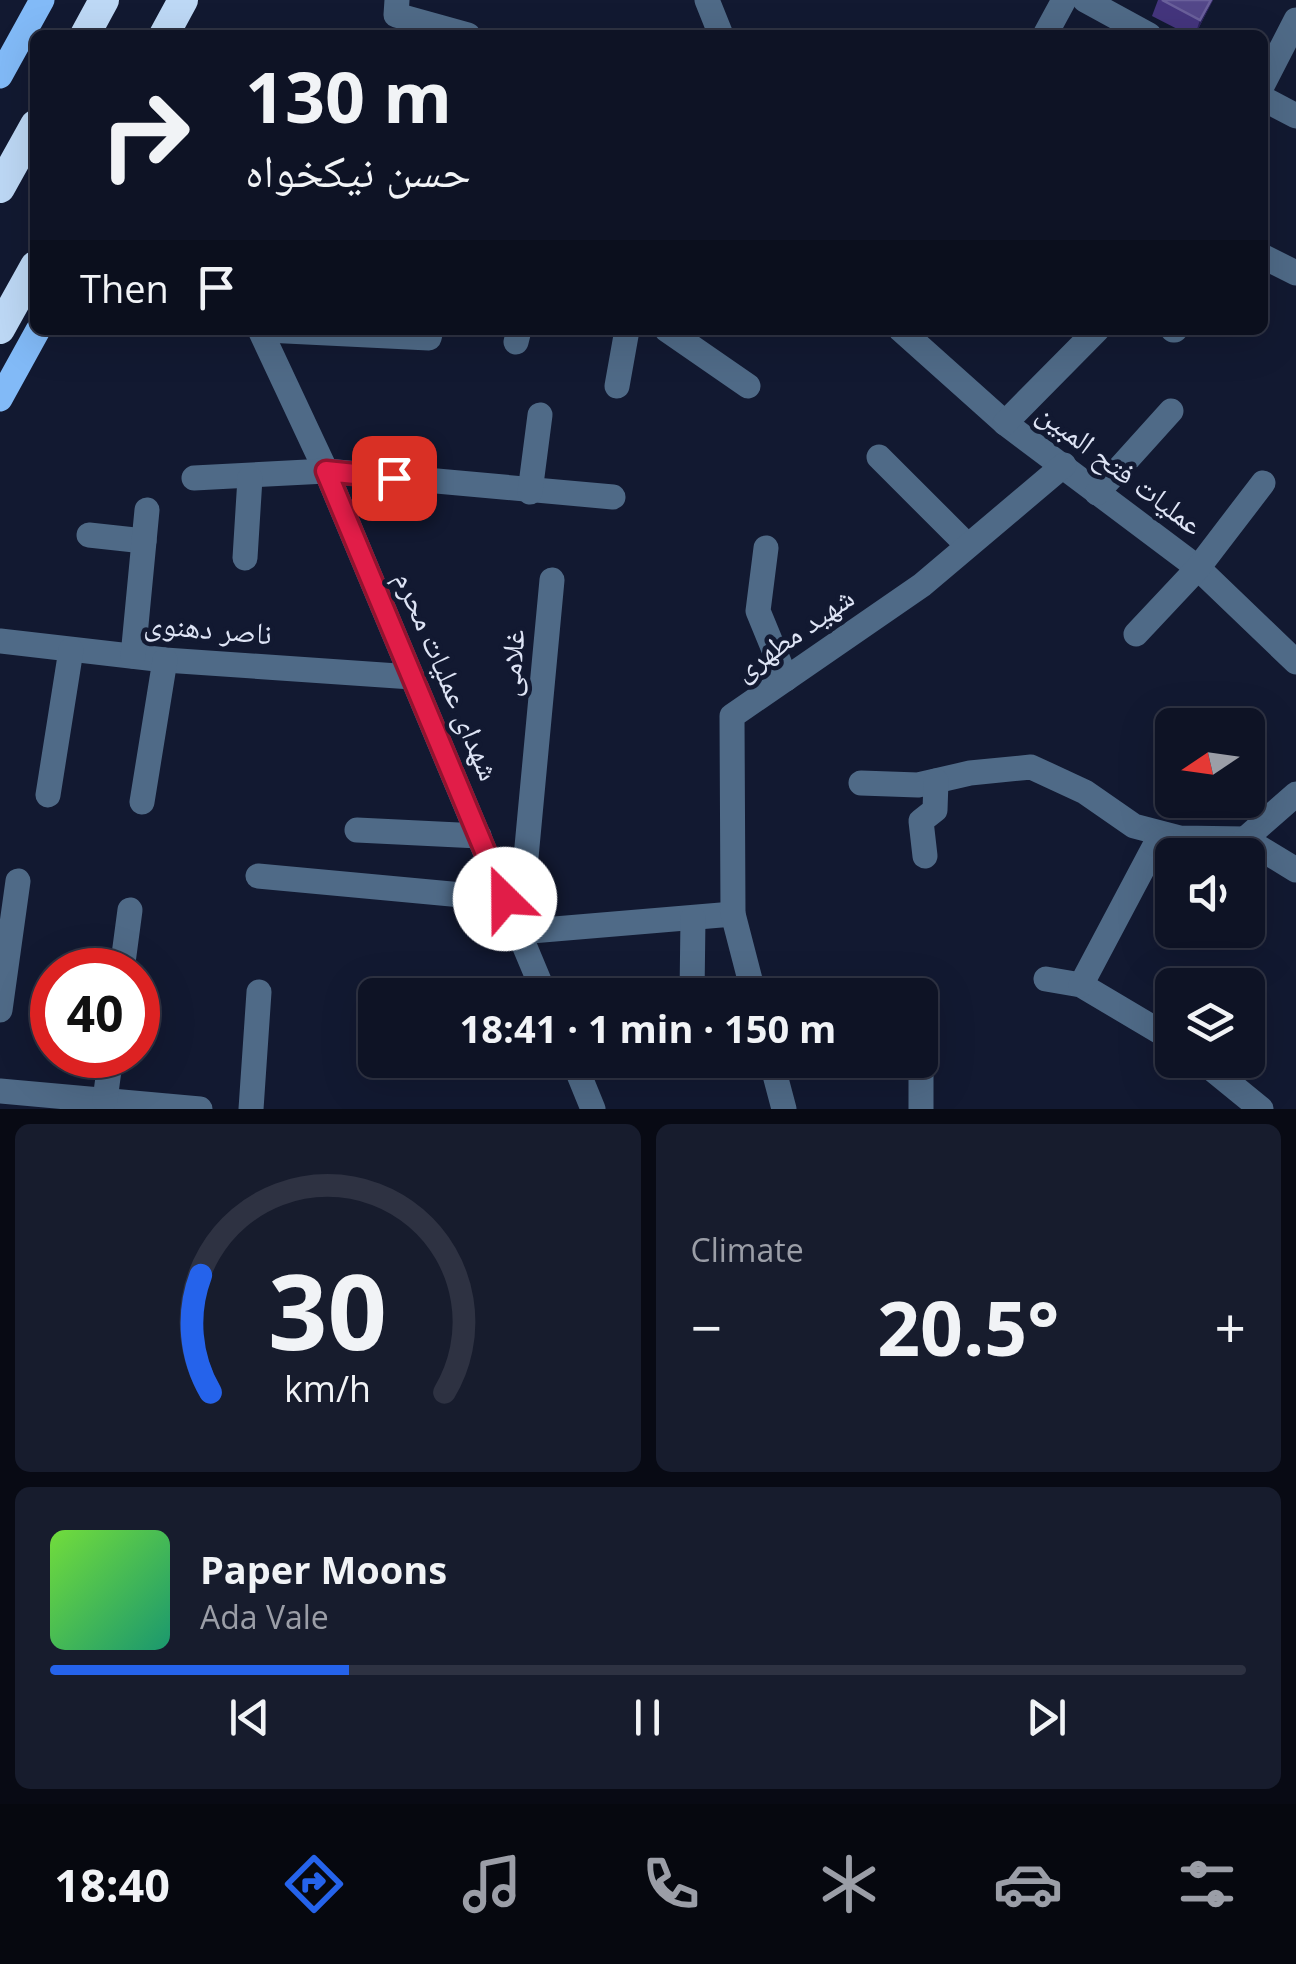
<!DOCTYPE html>
<html lang="en">
<head>
<meta charset="utf-8">
<style>
  body { margin:0; font-family:"Open Sans","Noto Naskh Arabic",sans-serif; background:#171c2d; color:#f1f3f6; height:100vh; display:flex; flex-direction:column; font-size:38px; white-space:nowrap }
  * { box-sizing:border-box; margin:0 }
  p { font-size:32px; color:#9b9ea7 }
  .icon { flex:none; width:55px; height:55px; fill:none; stroke:currentColor; stroke-width:2; stroke-linecap:round; stroke-linejoin:round }
  .map { position:relative; height:1109px; overflow:hidden }
  .details { display:flex; flex-direction:column; gap:15px; padding:15px; background:#080a14; flex:1 }
  .details>* { flex:none }
  .banner { position:absolute; left:30px; top:30px; width:1238px; height:305px; border-radius:15px; box-shadow:0 10px 40px #0002,0 0 0 2px #2e3242; background:#0e1325; color:#f1f3f6; overflow:hidden }
  .needle { width:65px; rotate:257deg }
  .controls { position:absolute; left:1155px; top:708px; display:grid; gap:20px }
  .controls a { display:grid; place-items:center; width:110px; height:110px; border-radius:15px; background:#0e1325; box-shadow:0 10px 40px #0002,0 0 0 2px #2e3242; font-size:50px }
  .speed { position:absolute; left:30px; top:948px; display:flex; gap:20px; font-size:50px; font-weight:700; text-align:center }
  .speed>* { display:grid; place-content:center; width:130px; height:130px; border-radius:50%; background:#0e1325; box-shadow:0 10px 40px #0002,0 0 0 2px #2e3242; line-height:1 }
  .speed .limit { border:15px solid #d22; background:#fff; color:#111 }
  .pin { position:absolute; display:grid; place-items:center; width:85px; height:85px; color:#fff; margin:-42px; border-radius:20px; box-shadow:0 5px 15px #0006 }
  .me { position:absolute; width:110px; margin:-55px; rotate:337deg; stroke-linejoin:round; filter:drop-shadow(0 0 8px #0008) }
  .turn { display:flex; align-items:center; gap:35px; height:210px; padding:0 50px; font-size:45px }
  .turn .icon { width:130px; height:130px; stroke-width:2.5 }
  .turn b { display:block; font-size:70px; line-height:85px }
  .then { display:flex; align-items:center; height:95px; padding:0 50px; background:#0003; gap:20px; font-size:38px }
  .big { font-size:75px; font-weight:700; line-height:1.1 }
  .details .tile { flex:1; display:flex; flex-direction:column; justify-content:center; gap:15px; min-width:0; padding:0 35px; border-radius:15px; background:#171c2d }
  .details .dial { align-items:center; gap:0 }
  .dial svg { height:260px; overflow:visible; fill:none; stroke:#2e3242; stroke-width:7; stroke-linecap:round; text-anchor:middle }
  .dial text { fill:#f1f3f6; stroke:none }
  .song { display:flex; align-items:center; gap:30px }
  .cover { width:120px; height:120px; border-radius:15px; background:linear-gradient(135deg,hsl(100 70% 55%),hsl(160 70% 35%)) }
  .played { height:10px; border-radius:5px; background:linear-gradient(90deg,#2563eb 25%,#2e3242 25%) }
  .keys { display:flex; justify-content:space-around; direction:ltr }
  .heat { display:flex; justify-content:space-between; align-items:center; font-size:55px; direction:ltr }
  .details .tiles { flex:1; display:grid; gap:15px; grid-template-columns:1fr 1fr }
  .tile:last-child { grid-column:span 2 }
  .trip { position:absolute; left:358px; top:978px; width:580px; height:100px; border-radius:15px; background:#0e1325; box-shadow:0 10px 40px #0002,0 0 0 2px #2e3242; font-weight:700; line-height:100px; text-align:center }
  .menu { display:flex; height:160px; justify-content:space-around; align-items:center; background:#06080f; color:#9b9ea7 }
  .menu .icon { width:70px; height:70px }
  .menu .active { color:#2563eb }
  .menu b { font-size:45px; color:#f1f3f6 }
  .map>svg:first-child { display:block }
  .lines { fill:none; stroke-linecap:round; stroke-linejoin:round }
  .minor { stroke:#4f6a87; stroke-width:25 }
  .major { stroke:#82baf7; stroke-width:25 }
  .highway { stroke:#bdd8f5; stroke-width:30 }
  .wall { fill:#44357d }
  .shaded-wall { fill:#292259 }
  .building { fill:#54488a; stroke:#6a609b; stroke-width:2.5 }
  .route-casing { stroke:#92132f; stroke-width:25 }
  .route { stroke:#e11d48; stroke-width:18 }
  .labels { text-anchor:middle; stroke-width:9; stroke-linejoin:round; paint-order:stroke }
  .street-label { font-size:30px; fill:#dee4f5; stroke:#121931 }
</style>
</head>
<body>
<div class="map">
<svg width="1296" height="1109" viewBox="0 0 1296 1109">
  <rect width="100%" height="100%" fill="#121931"/>
  <g class="lines">
    <g class="minor">
      <polyline points="397,0 396,15 468,35"/>
      <polyline points="707,0 721,35"/>
      <polyline points="1085,0 1149,35"/>
      <polyline points="1045,35 1064,0"/>
      <polyline points="1262,86 1296,20"/>
      <polyline points="1262,98 1296,116"/>
      <polyline points="1262,256 1296,273"/>
      <polyline points="260,330 326,471 545,995"/>
      <polyline points="266,330 429,338 431,330"/>
      <polyline points="667,330 748,386"/>
      <polyline points="901,330 1005,423 1198,568 1296,662"/>
      <polyline points="1173,330 1175,330"/>
      <polyline points="516,342 519,330"/>
      <polyline points="617,386 627,330"/>
      <polyline points="1005,423 1097,330"/>
      <polyline points="879,457 967,545"/>
      <polyline points="194,478 326,471 613,497"/>
      <polyline points="530,492 540,415"/>
      <polyline points="1097,493 1171,411"/>
      <polyline points="89,535 144,541"/>
      <polyline points="766,548 758,611 786,679"/>
      <polyline points="245,558 250,478"/>
      <polyline points="552,580 519,932 733,914"/>
      <polyline points="1136,634 1198,568 1263,483"/>
      <polyline points="0,641 165,660 412,677"/>
      <polyline points="133,656 147,510"/>
      <polyline points="861,783 918,785 970,773 1031,767 1085,792 1134,826 1180,838 1245,839 1296,870"/>
      <polyline points="48,795 71,650"/>
      <polyline points="142,802 165,660"/>
      <polyline points="357,830 479,836"/>
      <polyline points="1245,839 1296,794"/>
      <polyline points="925,856 921,821 935,810 936,781"/>
      <polyline points="258,876 505,899"/>
      <polyline points="122,970 130,910"/>
      <polyline points="1046,979 1081,985 1172,1039"/>
      <polyline points="1081,985 1161,834"/>
      <polyline points="692,995 693,918"/>
      <polyline points="754,995 733,914 732,716 922,585 1064,465"/>
      <polyline points="0,1010 18,881"/>
      <polyline points="573,1060 593,1109"/>
      <polyline points="771,1060 784,1109"/>
      <polyline points="1201,1060 1261,1109"/>
      <polyline points="0,1091 200,1109"/>
      <polyline points="105,1100 111,1055"/>
      <polyline points="251,1109 259,992"/>
      <polyline points="921,1109 921,1074"/>
    </g>
    <g class="major">
      <polyline points="0,76 42,0"/>
      <polyline points="0,399 38,330"/>
    </g>
    <g class="highway">
      <polyline points="85,35 104,0"/>
      <polyline points="164,35 183,0"/>
      <polyline points="0,188 35,125"/>
      <polyline points="0,329 35,266"/>
    </g>
  </g>
  <polygon class="wall" points="1158,0 1213,0 1195,35 1189,35 1152,16"/>
  <polygon class="shaded-wall" points="1211,0 1213,0 1195,35 1200,20"/>
  <polygon class="building" points="1162,0 1211,0 1200,20"/>
  <g class="lines">
    <g class="route-casing">
      <polyline id="route" points="394,478 326,471 505,899"/>
    </g>
    <use href="#route" class="route"/>
  </g>
  <g class="labels">
    <g class="street-label">
      <text transform="translate(1120 469) rotate(37)" y="10">عملیات فتح المبین</text>
      <text transform="translate(208 629) rotate(5)" y="10">ناصر دهنوی</text>
      <text transform="translate(794 634) rotate(-35)" y="10">شهید مطهری</text>
      <text transform="translate(512 663) rotate(-85)" y="10">غلامی</text>
      <text transform="translate(447 676) rotate(67)" y="10">شهدای عملیات محرم</text>
    </g>
  </g>
</svg>
<div class="controls">
<a><svg class="needle" viewBox="-14 -14 28 28"><path d="M0-13l5 13h-10z" fill="#e53935"/><path d="M0 13l5-13h-10z" fill="#9b9ea7"/></svg></a>
<a><svg class="icon" aria-label="sound" viewBox="0 0 24 24"><path d="M4 9h4l5-4v14l-5-4H4zM17 9q2 3 0 6"/></svg></a>
<a><svg class="icon" aria-label="layers" viewBox="0 0 24 24"><path d="M12 4l9 5-9 5-9-5zM3 14l9 5 9-5"/></svg></a>
</div>
<div class="speed"><div class="limit">40</div></div>
<div class="pin" style="left:394px;top:478px;background:#d93025"><svg class="icon" aria-label="arrive" viewBox="0 0 24 24"><path d="M6 21V4h12l-3 4 3 4H6"/></svg></div>
<svg class="me" style="left:505px;top:899px" viewBox="-20 -20 40 40"><circle r="19" fill="#fff"/><path d="M0-13L10 11 0 6-10 11z" fill="#e11d48"/></svg>
<div class="trip">18:41 · 1 min · 150 m</div>
<div class="banner">
<div class="turn"><svg class="icon" aria-label="right" viewBox="0 0 24 24"><path d="M7 20v-9h11M14 6l5 5-5 5"/></svg><div><b>130 m</b>حسن نیکخواه</div></div>
<div class="then">Then<svg class="icon" aria-label="arrive" viewBox="0 0 24 24"><path d="M6 21V4h12l-3 4 3 4H6"/></svg></div>
</div>
</div>
<section class="details">
<div class="tiles">
<div class="tile dial"><svg viewBox="0 0 100 80">
<path d="M14 69A42 42 0 1 1 86 69"/>
<path d="M14 69A42 42 0 0 1 11 33" stroke="#2563eb"/>
<text x="50" y="56" font-size="32" font-weight="700">30</text>
<text x="50" y="72" font-size="11">km/h</text>
</svg></div>
<div class="tile"><p>Climate</p>
<div class="heat"><a>−</a><b class="big">20.5°</b><a>+</a></div>
</div>
<div class="tile">
<div class="song"><i class="cover"></i><div><b>Paper Moons</b><p>Ada Vale</p></div></div>
<div class="played"></div>
<div class="keys"><svg class="icon" aria-label="previous" viewBox="0 0 24 24"><path d="M18 5L8 12l10 7zM5 5v14"/></svg><svg class="icon" aria-label="pause" viewBox="0 0 24 24"><path d="M8 5v14M16 5v14"/></svg><svg class="icon" aria-label="next" viewBox="0 0 24 24"><path d="M6 5l10 7-10 7zM19 5v14"/></svg></div>
</div>
</div>
</section>
<nav class="menu">
<b>18:40</b>
<svg class="icon active" aria-label="directions" viewBox="0 0 24 24"><path d="M12 3l9 9-9 9-9-9zM9 14v-3h6M13 9l2 2-2 2"/></svg>
<svg class="icon" aria-label="music" viewBox="0 0 24 24"><path d="M9 18V5l10-2v13"/><circle cx="6" cy="18" r="3"/><circle cx="16" cy="16" r="3"/></svg>
<svg class="icon" aria-label="phone" viewBox="0 0 24 24"><path d="M5 4h4l2 5-3 2q2 4 5 5l2-3 5 2v4C11 20 4 13 5 4z"/></svg>
<svg class="icon" aria-label="climate" viewBox="0 0 24 24"><path d="M12 3v18M4 7l16 10M4 17L20 7"/></svg>
<svg class="icon" aria-label="car" viewBox="0 0 24 24"><path d="M5 17H2v-5l4-1 3-4h7l3 4 3 1v5h-3M9 17h6M6 11h13"/><circle cx="7" cy="17" r="2"/><circle cx="17" cy="17" r="2"/></svg>
<svg class="icon" aria-label="filters" viewBox="0 0 24 24"><path d="M4 7h16M4 17h16"/><circle cx="9" cy="7" r="2"/><circle cx="15" cy="17" r="2"/></svg>
</nav>
</body>
</html>
